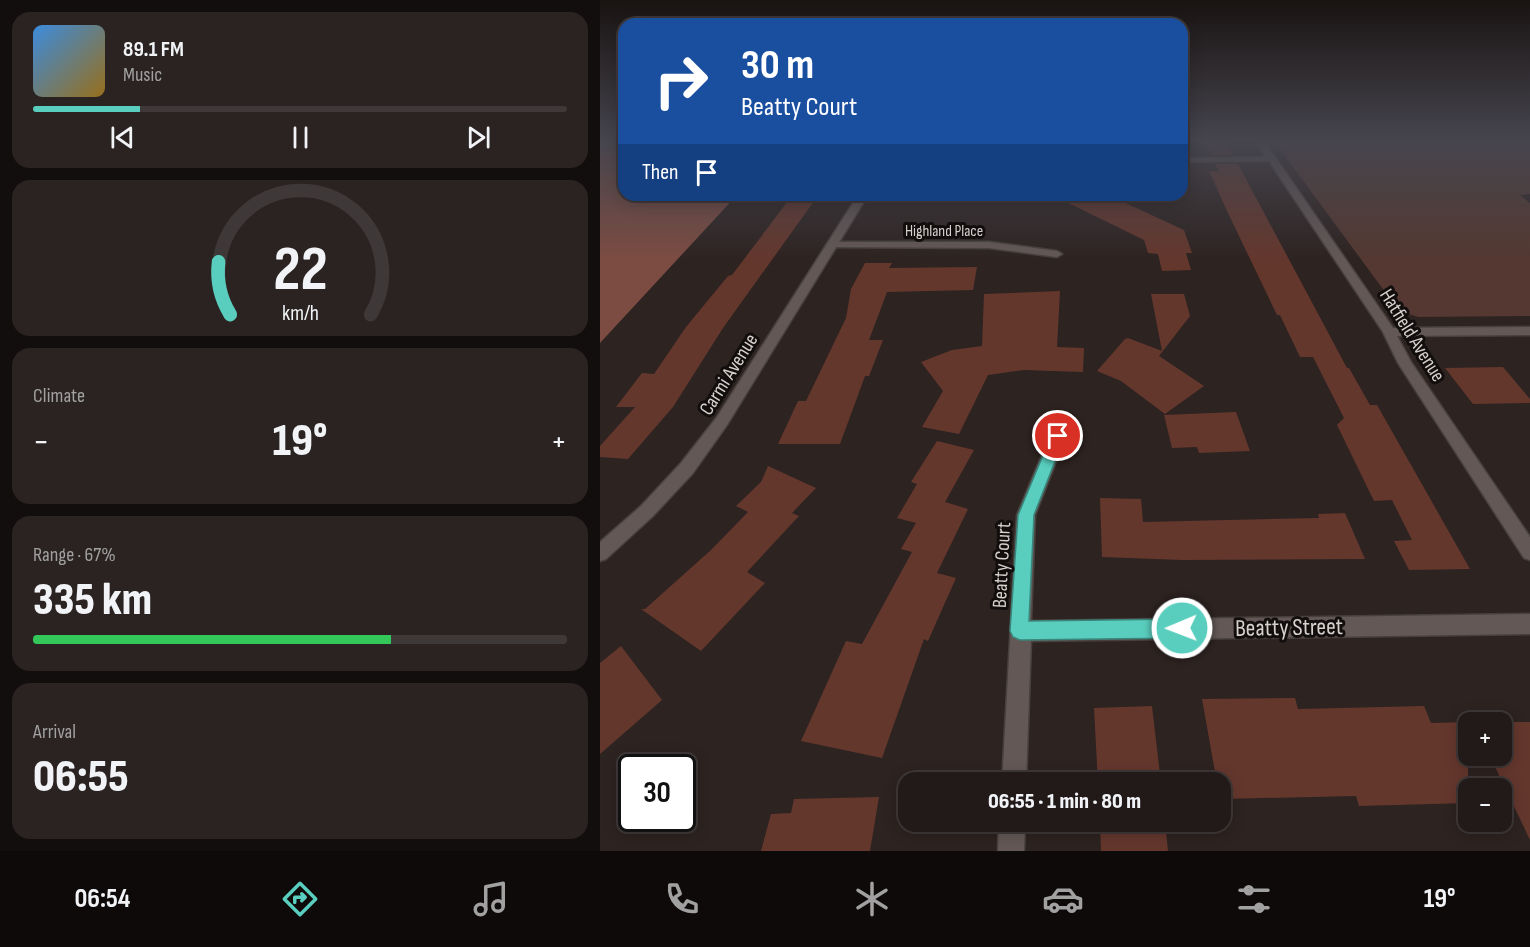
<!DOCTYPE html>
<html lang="en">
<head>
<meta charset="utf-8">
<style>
  body { margin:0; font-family:"Sofia Sans Condensed",sans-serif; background:#2a2322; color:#f1f3f6; height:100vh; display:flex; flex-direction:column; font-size:22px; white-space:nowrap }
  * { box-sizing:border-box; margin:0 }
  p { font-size:20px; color:#a2a1a2 }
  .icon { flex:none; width:33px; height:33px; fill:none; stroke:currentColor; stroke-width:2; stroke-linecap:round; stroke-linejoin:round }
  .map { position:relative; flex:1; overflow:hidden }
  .panel { display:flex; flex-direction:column; gap:12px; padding:12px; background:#130e0e; width:600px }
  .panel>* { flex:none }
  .guide { position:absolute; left:18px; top:18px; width:570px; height:183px; border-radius:18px; box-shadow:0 3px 15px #0003,0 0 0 2px #3f3838; background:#1a4fa0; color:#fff; overflow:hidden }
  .controls { position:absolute; left:858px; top:712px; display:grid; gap:12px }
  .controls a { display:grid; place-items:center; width:54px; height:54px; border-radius:12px; background:#221a19; box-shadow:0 3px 15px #0003,0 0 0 2px #3f3838; font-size:30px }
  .speed { position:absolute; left:18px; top:754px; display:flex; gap:12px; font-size:30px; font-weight:700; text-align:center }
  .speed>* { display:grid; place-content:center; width:78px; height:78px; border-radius:50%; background:#221a19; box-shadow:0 3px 15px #0003,0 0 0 2px #3f3838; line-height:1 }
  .speed .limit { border:3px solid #111; border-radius:9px; background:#fff; color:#111 }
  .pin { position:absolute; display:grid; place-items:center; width:51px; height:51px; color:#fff; margin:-26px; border:3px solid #fff; border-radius:50%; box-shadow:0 2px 6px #0007 }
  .me { position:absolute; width:66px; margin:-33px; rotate:269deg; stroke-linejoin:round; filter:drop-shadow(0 0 4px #0008) }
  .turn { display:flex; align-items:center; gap:21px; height:126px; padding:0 24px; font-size:27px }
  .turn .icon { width:78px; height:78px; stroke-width:2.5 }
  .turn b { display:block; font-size:42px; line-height:51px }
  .then { display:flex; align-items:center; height:57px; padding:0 24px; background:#0003; gap:12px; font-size:22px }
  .big { font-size:45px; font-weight:800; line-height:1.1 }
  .panel .widget { flex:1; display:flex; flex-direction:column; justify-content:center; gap:9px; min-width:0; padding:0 21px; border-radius:18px; background:#2a2322 }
  .panel .dial { align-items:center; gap:0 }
  .dial svg { height:156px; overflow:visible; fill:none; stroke:#3f3838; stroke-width:7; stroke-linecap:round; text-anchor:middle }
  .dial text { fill:#f1f3f6; stroke:none }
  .song { display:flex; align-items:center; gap:18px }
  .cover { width:72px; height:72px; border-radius:9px; background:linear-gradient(135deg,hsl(210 70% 55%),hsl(40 70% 35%)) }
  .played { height:6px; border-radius:3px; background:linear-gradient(90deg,#59cebe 20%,#3f3838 20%) }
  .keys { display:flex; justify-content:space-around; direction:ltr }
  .heat { display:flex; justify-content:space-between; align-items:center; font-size:33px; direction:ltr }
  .charge { height:9px; border-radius:4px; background:linear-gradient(90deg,#34c759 67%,#3f3838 0) }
  .trip { position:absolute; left:298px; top:772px; width:333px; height:60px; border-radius:18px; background:#221a19; box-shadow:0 3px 15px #0003,0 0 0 2px #3f3838; font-weight:800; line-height:60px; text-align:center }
  .dock { display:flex; height:96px; justify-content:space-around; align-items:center; background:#0e0a0a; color:#a2a1a2 }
  .dock .icon { width:42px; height:42px }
  .dock .active { color:#59cebe }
  .dock b { font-size:27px; color:#f1f3f6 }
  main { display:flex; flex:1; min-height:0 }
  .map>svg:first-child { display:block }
  .green { fill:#543831 }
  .forest { fill:#7c4c42 }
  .building { fill:#64372d }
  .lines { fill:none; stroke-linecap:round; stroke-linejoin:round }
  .minor-casing { stroke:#47403e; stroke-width:3 }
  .tertiary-casing { stroke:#47403e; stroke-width:3 }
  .minor { fill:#635856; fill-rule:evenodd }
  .tertiary { fill:#635856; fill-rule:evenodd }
  .route { fill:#59cebe; stroke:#3a867c; stroke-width:1.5 }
  .labels { text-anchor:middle; stroke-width:6; stroke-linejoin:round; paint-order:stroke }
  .far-street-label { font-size:16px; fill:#d6d0ce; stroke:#120e0d }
  .street-label { font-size:20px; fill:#d6d0ce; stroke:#120e0d }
  .near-street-label { font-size:24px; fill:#d6d0ce; stroke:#120e0d }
</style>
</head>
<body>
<main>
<section class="panel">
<div class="widget">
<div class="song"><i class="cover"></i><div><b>89.1 FM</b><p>Music</p></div></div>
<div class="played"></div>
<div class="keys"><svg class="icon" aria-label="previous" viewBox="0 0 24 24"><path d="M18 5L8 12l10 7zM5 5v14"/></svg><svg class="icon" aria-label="pause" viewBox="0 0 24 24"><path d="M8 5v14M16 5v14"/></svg><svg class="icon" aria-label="next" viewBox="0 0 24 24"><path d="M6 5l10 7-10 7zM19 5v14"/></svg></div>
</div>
<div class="widget dial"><svg viewBox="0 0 100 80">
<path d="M14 69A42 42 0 1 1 86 69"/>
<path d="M14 69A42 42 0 0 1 8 42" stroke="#59cebe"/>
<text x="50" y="56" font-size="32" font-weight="700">22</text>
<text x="50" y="72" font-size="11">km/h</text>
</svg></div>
<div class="widget"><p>Climate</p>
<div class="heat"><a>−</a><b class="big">19°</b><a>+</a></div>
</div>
<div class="widget"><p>Range · 67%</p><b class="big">335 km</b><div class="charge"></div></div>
<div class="widget"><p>Arrival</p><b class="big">06:55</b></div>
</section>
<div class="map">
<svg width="930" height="851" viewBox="0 0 930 851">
  <rect width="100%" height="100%" fill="#2d2321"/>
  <polygon class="green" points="674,141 930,141 930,194 920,195 930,203 930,316 818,317 799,311"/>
  <polygon class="forest" points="0,141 24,141 24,195 137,195 0,343"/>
  <g class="building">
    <polygon points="605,141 625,141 633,155 611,155"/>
    <polygon points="615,164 638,164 747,368 749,368 770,405 777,405 870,569 809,570 794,541 812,540 792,500 774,501 737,425 744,418 713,357 700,357 680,315 677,315 627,211 609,171 619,171"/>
    <polygon points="452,195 508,195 584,230 592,253 586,253 591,270 562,271 558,254 548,253 544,240"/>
    <polygon points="191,197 217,197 123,328 73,407 28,459 0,457 0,446 35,407 16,407 42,373 54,374 86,327 128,276 132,275"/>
    <polygon points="265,263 292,263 289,268 377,267 373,290 287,292 269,340 283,340 269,376 265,376 240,444 178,444 198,401 206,401 246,318 251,289"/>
    <polygon points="460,291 457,347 484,348 483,372 424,370 388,375 359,434 322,427 343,391 321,362 352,350 382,346 384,294"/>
    <polygon points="551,294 584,294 590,316 559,356 604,386 565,414 521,381 497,371 525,339 528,338 562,351"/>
    <polygon points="903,367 930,399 930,403 873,404 845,368"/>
    <polygon points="636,412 650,451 599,453 597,447 572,448 564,415"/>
    <polygon points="337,441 374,450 345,502 368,509 337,573 356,578 328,641 324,639 282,758 201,741 246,641 262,644 312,552 301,549 316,523 297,518 317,484 311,482"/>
    <polygon points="168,466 216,488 192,513 199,516 147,572 165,583 101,651 41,609 45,609 111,550 148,512 136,506 161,482"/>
    <polygon points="500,498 541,499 543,522 719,518 718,514 745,513 765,559 582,560 502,557"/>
    <polygon points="21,646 62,700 0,754 0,663"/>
    <polygon points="695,698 698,709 824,706 831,723 868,722 868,803 759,806 756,796 621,799 621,783 617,783 602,699"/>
    <polygon points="552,706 561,783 498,783 494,708"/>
    <polygon points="874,722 930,722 930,840 890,756 902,756 902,723"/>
    <polygon points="279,797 270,851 161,851 171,814 191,813 194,799"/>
    <polygon points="500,822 565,822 568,851 501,851"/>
  </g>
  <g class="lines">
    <g class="minor-casing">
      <g id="minor">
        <polygon points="655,141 663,141 675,157 793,328 930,327 930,335 797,336 811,362 930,537 930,560 924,558 798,363 783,332 669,161 582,162 582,158 666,157"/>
        <polygon points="231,242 389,242 457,251 462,254 457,257 389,248 227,247 226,245"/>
        <polygon points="458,430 463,432 466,436 435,515 431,621 930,614 930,634 431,641 426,783 402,783 417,515 450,436 453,432"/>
        <polygon points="399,822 425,822 424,851 398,851"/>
      </g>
    </g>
    <g class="tertiary-casing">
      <polygon id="tertiary" points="258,195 268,195 127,425 93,473 53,516 6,559 0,561 0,542 41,506 81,463 117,417"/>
    </g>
    <use href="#minor" class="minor"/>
    <use href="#tertiary" class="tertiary"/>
  </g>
  <linearGradient id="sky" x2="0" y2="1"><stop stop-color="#191312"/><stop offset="0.54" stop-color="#46454e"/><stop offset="1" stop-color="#46454e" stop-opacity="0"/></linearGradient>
  <rect width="930" height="260" fill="url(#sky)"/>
  <polygon class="route" points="458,431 465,436 434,515 429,621 582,619 589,622 591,628 589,635 582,638 420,640 413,637 410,631 418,515 451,436"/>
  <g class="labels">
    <g class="far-street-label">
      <text x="344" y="236">Highland Place</text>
    </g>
    <g class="street-label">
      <text transform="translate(813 335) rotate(58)" y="7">Hatfield Avenue</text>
      <text transform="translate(128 374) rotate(-58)" y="7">Carmi Avenue</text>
      <text transform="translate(401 565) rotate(-87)" y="7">Beatty Court</text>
    </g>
    <g class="near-street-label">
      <text transform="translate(689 627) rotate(-1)" y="8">Beatty Street</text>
    </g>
  </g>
</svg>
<div class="controls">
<a>+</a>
<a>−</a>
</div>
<div class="speed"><div class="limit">30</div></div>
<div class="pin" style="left:458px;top:436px;background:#d93025"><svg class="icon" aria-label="arrive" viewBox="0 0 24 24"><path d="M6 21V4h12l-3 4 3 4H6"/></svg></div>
<svg class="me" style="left:582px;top:628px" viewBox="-20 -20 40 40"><circle r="17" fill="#59cebe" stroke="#fff" stroke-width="3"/><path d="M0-11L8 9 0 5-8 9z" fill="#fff"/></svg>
<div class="trip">06:55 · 1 min · 80 m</div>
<div class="guide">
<div class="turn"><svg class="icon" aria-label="right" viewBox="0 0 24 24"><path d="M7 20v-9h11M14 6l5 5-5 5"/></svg><div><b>30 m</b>Beatty Court</div></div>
<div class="then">Then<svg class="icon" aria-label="arrive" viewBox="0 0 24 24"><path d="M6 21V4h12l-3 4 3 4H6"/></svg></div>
</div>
</div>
</main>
<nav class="dock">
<b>06:54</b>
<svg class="icon active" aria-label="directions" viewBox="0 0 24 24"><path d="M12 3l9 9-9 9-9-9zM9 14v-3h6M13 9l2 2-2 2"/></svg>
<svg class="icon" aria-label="music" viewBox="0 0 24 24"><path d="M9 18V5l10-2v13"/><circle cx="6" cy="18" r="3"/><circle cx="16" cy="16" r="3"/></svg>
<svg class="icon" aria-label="phone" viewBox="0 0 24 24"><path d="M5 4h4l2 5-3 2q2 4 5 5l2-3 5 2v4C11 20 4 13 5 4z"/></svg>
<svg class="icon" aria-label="climate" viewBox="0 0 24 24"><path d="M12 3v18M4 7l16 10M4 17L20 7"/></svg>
<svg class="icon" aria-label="car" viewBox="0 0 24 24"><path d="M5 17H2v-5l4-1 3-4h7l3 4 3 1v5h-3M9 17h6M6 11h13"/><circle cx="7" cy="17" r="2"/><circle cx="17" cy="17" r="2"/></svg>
<svg class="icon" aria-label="filters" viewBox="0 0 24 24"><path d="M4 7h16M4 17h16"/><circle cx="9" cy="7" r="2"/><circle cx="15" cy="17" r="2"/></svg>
<b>19°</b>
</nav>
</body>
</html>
